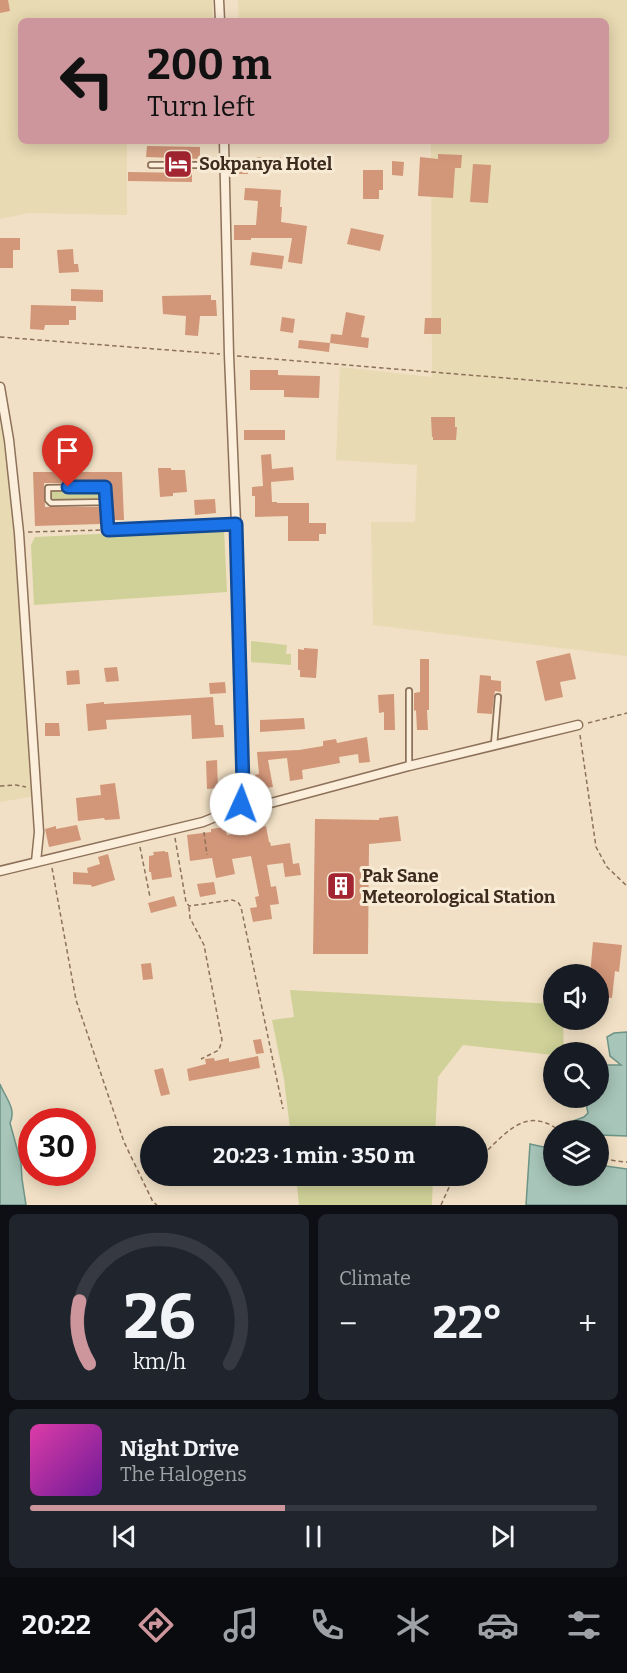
<!DOCTYPE html>
<html lang="en">
<head>
<meta charset="utf-8">
<style>
  body { margin:0; font-family:Bitter,serif; background:#20242c; color:#f1f3f6; height:100vh; display:flex; flex-direction:column; font-size:22px; white-space:nowrap }
  * { box-sizing:border-box; margin:0 }
  p { font-size:20px; color:#9ea1a6 }
  .icon { flex:none; width:33px; height:33px; fill:none; stroke:currentColor; stroke-width:2; stroke-linecap:round; stroke-linejoin:round }
  .map { position:relative; height:1205px; overflow:hidden }
  .sheet { display:flex; flex-direction:column; gap:9px; padding:9px; background:#0d0f14; flex:1 }
  .sheet>* { flex:none }
  .guide { position:absolute; left:18px; top:18px; width:591px; height:126px; border-radius:9px; box-shadow:0 3px 15px #0003; background:#cd969d; color:#111; overflow:hidden }
  .fabs { position:absolute; left:543px; top:964px; display:grid; gap:12px }
  .fabs a { display:grid; place-items:center; width:66px; height:66px; border-radius:50%; background:#171b24; box-shadow:0 3px 15px #0003; font-size:30px }
  .speed { position:absolute; left:18px; top:1108px; display:flex; gap:12px; font-size:30px; font-weight:700; text-align:center }
  .speed>* { display:grid; place-content:center; width:78px; height:78px; border-radius:50%; background:#171b24; box-shadow:0 3px 15px #0003; line-height:1 }
  .speed .limit { border:9px solid #d22; background:#fff; color:#111 }
  .pin { position:absolute; display:grid; place-items:center; width:51px; height:51px; color:#fff; margin:-62px -26px; border-radius:50% 50% 50% 0; rotate:-45deg; box-shadow:0 0 6px #0007 }
  .pin .icon { rotate:45deg }
  .me { position:absolute; width:66px; margin:-33px; rotate:2deg; stroke-linejoin:round; filter:drop-shadow(0 0 4px #0008) }
  .turn { display:flex; align-items:center; gap:21px; height:126px; padding:0 30px; font-size:27px }
  .turn .icon { width:78px; height:78px; stroke-width:2.5 }
  .turn b { display:block; font-size:42px; line-height:51px }
  .big { font-size:45px; font-weight:700; line-height:1.1 }
  .sheet .card { flex:1; display:flex; flex-direction:column; justify-content:center; gap:9px; min-width:0; padding:0 21px; border-radius:9px; background:#20242c }
  .sheet .dial { align-items:center; gap:0 }
  .dial svg { height:156px; overflow:visible; fill:none; stroke:#363941; stroke-width:7; stroke-linecap:round; text-anchor:middle }
  .dial text { fill:#f1f3f6; stroke:none }
  .song { display:flex; align-items:center; gap:18px }
  .cover { width:72px; height:72px; border-radius:9px; background:linear-gradient(135deg,hsl(320 70% 55%),hsl(280 70% 35%)) }
  .played { height:6px; border-radius:3px; background:linear-gradient(90deg,#cd969d 45%,#363941 45%) }
  .keys { display:flex; justify-content:space-around; direction:ltr }
  .heat { display:flex; justify-content:space-between; align-items:center; font-size:33px; direction:ltr }
  .sheet .tiles { flex:1; display:grid; gap:9px; grid-template-columns:1fr 1fr }
  .card:last-child { grid-column:span 2 }
  .trip { position:absolute; left:140px; top:1126px; width:348px; height:60px; border-radius:30px; background:#171b24; box-shadow:0 3px 15px #0003; font-weight:700; line-height:60px; text-align:center }
  .tabs { display:flex; height:96px; justify-content:space-around; align-items:center; background:#090b0e; color:#9ea1a6 }
  .tabs .icon { width:42px; height:42px }
  .tabs .selected { color:#cd969d }
  .tabs b { font-size:27px; color:#f1f3f6 }
  .map>svg:first-child { display:block }
  .farmland { fill:#e8dab2 }
  .green { fill:#cfd198 }
  .water { fill:#a7c5b9; stroke:#6d9487; stroke-width:1.5 }
  .building { fill:#d29679 }
  .lines { fill:none; stroke-linecap:round; stroke-linejoin:round }
  .lane-casing { stroke:#8e715a; stroke-width:8 }
  .street-casing { stroke:#8e715a; stroke-width:11 }
  .path { stroke:#8e715a; stroke-width:1.5; stroke-dasharray:4.5 3; stroke-linecap:butt }
  .lane { stroke:#fbeeda; stroke-width:4.5 }
  .street { stroke:#fbeeda; stroke-width:8 }
  .route-casing { stroke:#114b97; stroke-width:15 }
  .route { stroke:#1a73e8; stroke-width:10 }
  .labels { text-anchor:middle; stroke-width:6; stroke-linejoin:round; paint-order:stroke }
  .poi-label { font-size:18px; font-weight:bold; fill:#3d2b1e; stroke:#f8ebd6; text-anchor:start }
</style>
</head>
<body>
<div class="map">
<svg width="627" height="1205" viewBox="0 0 627 1205">
  <rect width="100%" height="100%" fill="#f1e0c5"/>
  <g class="farmland">
    <polygon points="0,0 212,0 213,21 21,21 21,141 127,141 127,215 29,213 0,219"/>
    <polygon points="238,0 627,0 627,656 373,625 371,522 415,522 417,465 336,460 340,367 432,377 431,141 606,141 606,21 239,21"/>
    <polygon points="0,391 10,442 35,796 0,802"/>
  </g>
  <g class="green">
    <polygon points="99,490 99,498 53,500 52,499 52,491"/>
    <polygon points="224,528 227,592 34,605 31,545 35,537"/>
    <polygon points="251,641 287,645 286,654 291,654 291,665 251,662"/>
    <polygon points="290,990 553,1004 554,1020 561,1020 563,1026 564,1050 560,1053 554,1053 553,1055 463,1045 438,1077 435,1137 291,1137 284,1079 272,1020 294,1017"/>
    <polygon points="296,1176 433,1176 432,1205 299,1205"/>
  </g>
  <g class="water">
    <polygon points="627,1032 627,1136 599,1135 598,1131 572,1131 573,1121 584,1117 588,1113 585,1098 598,1098 599,1086 604,1076 599,1074 599,1065 621,1065 610,1056 607,1037 614,1033"/>
    <path d="M0,1084C5,1097 17,1109 10,1123L21,1163L22,1179L26,1205H0Z"/>
    <polygon points="530,1144 553,1149 554,1176 598,1176 599,1165 627,1169 627,1205 526,1205"/>
  </g>
  <g class="building">
    <polygon points="0,0 8,0 10,11 0,13"/>
    <polygon points="147,146 200,147 200,159 146,157"/>
    <polygon points="438,154 462,155 461,168 455,168 453,198 418,196 420,157 438,159"/>
    <polygon points="257,157 281,157 280,171 248,170 248,174 235,174 235,160 257,160"/>
    <polygon points="392,161 404,162 403,176 392,175"/>
    <polygon points="473,164 491,165 488,203 470,202"/>
    <polygon points="363,170 383,170 383,190 379,190 379,199 363,199"/>
    <polygon points="128,172 192,173 192,182 128,181"/>
    <polygon points="245,188 281,190 280,207 282,207 281,222 307,226 302,264 288,262 292,238 251,238 251,240 234,240 234,225 256,225 258,201 244,200"/>
    <polygon points="351,228 384,235 380,251 347,244"/>
    <polygon points="0,238 20,238 20,250 13,250 13,268 0,268"/>
    <polygon points="73,249 74,264 78,264 79,272 59,273 57,250"/>
    <polygon points="252,252 284,256 282,269 250,265"/>
    <polygon points="71,289 103,290 103,302 71,301"/>
    <polygon points="211,295 211,300 216,300 217,316 200,316 198,336 185,335 186,316 163,314 162,296"/>
    <polygon points="31,305 76,306 76,320 69,320 69,325 45,325 44,330 30,329"/>
    <polygon points="346,312 365,316 361,337 369,338 368,348 330,343 331,334 342,335"/>
    <polygon points="282,317 295,319 293,333 280,331"/>
    <polygon points="425,318 441,318 441,334 424,334"/>
    <polygon points="299,340 330,343 329,352 298,348"/>
    <polygon points="250,370 278,370 278,375 320,376 319,398 284,397 284,390 250,390"/>
    <polygon points="431,417 455,417 455,427 457,427 456,440 433,440 433,437 432,437"/>
    <rect x="244" y="430" width="41" height="10"/>
    <polygon points="271,454 272,469 293,467 294,480 271,482 272,502 277,502 277,503 309,503 309,523 326,523 326,534 319,534 319,541 288,541 288,516 255,517 255,496 252,496 252,487 263,486 261,455"/>
    <polygon points="158,468 171,468 171,470 185,470 187,492 173,493 173,496 160,497"/>
    <polygon points="33,472 122,472 124,520 113,520 112,484 47,483 44,483 45,507 103,507 104,520 100,520 100,524 35,526"/>
    <polygon points="215,499 216,513 195,515 194,500"/>
    <polygon points="304,648 318,649 316,678 300,677 300,670 298,670 298,649 304,650"/>
    <polygon points="570,653 576,679 560,682 563,697 545,701 536,661"/>
    <polygon points="420,659 429,659 429,710 427,710 428,730 417,730 416,710 414,711 414,693 420,692"/>
    <polygon points="117,667 119,681 106,682 104,668"/>
    <polygon points="79,670 80,684 67,685 66,671"/>
    <polygon points="480,675 491,676 491,680 501,681 501,692 495,691 494,696 492,714 477,713"/>
    <polygon points="225,682 226,693 210,694 209,683"/>
    <polygon points="394,694 395,730 384,730 384,712 379,713 378,695"/>
    <polygon points="213,697 215,725 223,725 224,737 192,739 191,715 106,720 107,729 88,731 86,704 104,702 104,704"/>
    <polygon points="304,718 305,729 260,732 260,720"/>
    <polygon points="45,723 59,723 60,736 45,736"/>
    <polygon points="367,737 370,762 359,763 358,754 339,757 340,763 302,770 303,779 290,781 287,758 268,760 273,787 257,789 255,775 259,774 257,752 299,750 323,746 323,741 336,739 337,743"/>
    <polygon points="217,760 218,788 207,789 206,761"/>
    <polygon points="115,783 120,819 105,820 104,818 78,821 76,798 101,795 100,785"/>
    <polygon points="398,816 401,841 369,844 368,954 313,954 315,819 379,820 379,818"/>
    <polygon points="77,825 81,840 49,847 45,829 56,826 56,829"/>
    <polygon points="266,826 269,842 270,842 271,846 290,843 293,864 299,863 301,875 285,877 283,863 267,865 271,887 276,886 279,904 270,905 272,919 253,922 250,908 257,907 255,897 259,896 251,856 232,859 235,874 216,878 212,858 190,861 187,835 211,832 211,829 225,827 227,835 251,831 251,829"/>
    <polygon points="165,851 165,852 168,852 172,877 152,880 151,872 149,872 149,856 154,855 153,852"/>
    <polygon points="108,854 115,880 92,887 91,885 73,884 73,872 88,873 87,868 100,864 98,857"/>
    <polygon points="214,882 216,894 200,897 197,884"/>
    <polygon points="174,896 177,906 151,913 148,903"/>
    <polygon points="593,942 622,945 619,972 615,971 612,998 598,996 598,975 590,975"/>
    <polygon points="151,963 153,979 143,980 141,964"/>
    <polygon points="261,1039 264,1053 256,1054 253,1040"/>
    <polygon points="258,1056 260,1068 189,1081 187,1069 206,1064 205,1059 214,1058 215,1061 229,1058 229,1062"/>
    <polygon points="163,1068 170,1094 161,1096 154,1070"/>
  </g>
  <g class="lines">
    <g class="lane-casing">
      <g id="lane">
        <polyline points="151,165 225,165"/>
        <polyline points="107,502 105,487 48,488 48,500 51,503 107,502 109,530 236,524"/>
        <polyline points="494,745 498,697"/>
        <polyline points="409,766 409,691"/>
      </g>
    </g>
    <g class="street-casing">
      <g id="street">
        <polyline points="219,0 220,21"/>
        <polyline points="224,141 229,355 236,524 243,786 241,804"/>
        <polyline points="0,387 9,440 19,533 39,832 36,862"/>
        <polyline points="0,871 203,822 230,811 241,804 267,804 409,766 578,725"/>
      </g>
    </g>
    <g class="path">
      <polyline points="414,141 417,141"/>
      <polyline points="0,337 220,354"/>
      <polyline points="237,356 627,388"/>
      <polyline points="28,532 102,530"/>
      <polyline points="588,723 627,713"/>
      <polyline points="580,735 596,847 607,867 627,886"/>
      <polyline points="0,786 16,785 26,787"/>
      <polyline points="204,832 207,855"/>
      <polyline points="175,838 186,902 189,906 232,900 238,902 241,907 283,1109"/>
      <polyline points="140,847 150,897"/>
      <polyline points="52,868 76,1000 124,1142 153,1202 157,1205"/>
      <polyline points="189,907 190,918 204,945 222,1040 219,1050 201,1059"/>
      <path d="M598,1153C606,1161 617,1161 627,1162"/>
      <path d="M477,1160C503,1138 523,1103 560,1131"/>
      <polyline points="441,1205 451,1183 459,1176"/>
    </g>
    <use href="#lane" class="lane"/>
    <use href="#street" class="street"/>
  </g>
  <g class="lines">
    <g class="route-casing">
      <polyline id="route" points="68,487 105,487 108,530 236,524 243,786 241,804"/>
    </g>
    <use href="#route" class="route"/>
  </g>
  <defs>
    <g id="hotel-square" transform="scale(1.5)"><rect x="-9" y="-9" width="18" height="18" rx="4" fill="#a22531" stroke="#f8ebd6"/><path d="M-6-4.5h1.5V1H6V5H4.5V3h-9V5H-6ZM-4 0a1.8 1.8 0 1 1 3.6 0ZM.5 0V-2.5h3Q6-2.5 6 0Z" fill="#fff"/></g>
    <g id="building-square" transform="scale(1.5)"><rect x="-9" y="-9" width="18" height="18" rx="4" fill="#a22531" stroke="#f8ebd6"/><path d="M-4-6H4V6H1V3H-1V6H-4ZM-2.5-4.3h1.7v1.8h-1.7ZM.8-4.3h1.7v1.8H.8ZM-2.5-1h1.7V.8h-1.7ZM.8-1h1.7V.8H.8Z" fill="#fff"/></g>
  </defs>
  <g fill-rule="evenodd">
    <use href="#hotel-square" x="178" y="164"/>
    <use href="#building-square" x="341" y="886"/>
  </g>
  <g class="labels">
    <g class="poi-label">
      <text x="199" y="170">Sokpanya Hotel</text>
      <text x="362" y="882">Pak Sane<tspan x="362" dy="21">Meteorological Station</tspan></text>
    </g>
  </g>
</svg>
<div class="fabs">
<a><svg class="icon" aria-label="sound" viewBox="0 0 24 24"><path d="M4 9h4l5-4v14l-5-4H4zM17 9q2 3 0 6"/></svg></a>
<a><svg class="icon" aria-label="search" viewBox="0 0 24 24"><circle cx="10" cy="10" r="6"/><path d="M15 15l6 6"/></svg></a>
<a><svg class="icon" aria-label="layers" viewBox="0 0 24 24"><path d="M12 4l9 5-9 5-9-5zM3 14l9 5 9-5"/></svg></a>
</div>
<div class="speed"><div class="limit">30</div></div>
<div class="pin" style="left:68px;top:487px;background:#d93025"><svg class="icon" aria-label="arrive" viewBox="0 0 24 24"><path d="M6 21V4h12l-3 4 3 4H6"/></svg></div>
<svg class="me" style="left:241px;top:804px" viewBox="-20 -20 40 40"><circle r="19" fill="#fff"/><path d="M0-13L10 11 0 6-10 11z" fill="#1a73e8"/></svg>
<div class="trip">20:23 · 1 min · 350 m</div>
<div class="guide">
<div class="turn"><svg class="icon" aria-label="left" viewBox="0 0 24 24"><path d="M17 20v-9H6M10 6l-5 5 5 5"/></svg><div><b>200 m</b>Turn left</div></div>
</div>
</div>
<section class="sheet">
<div class="tiles">
<div class="card dial"><svg viewBox="0 0 100 80">
<path d="M14 69A42 42 0 1 1 86 69"/>
<path d="M14 69A42 42 0 0 1 9 37" stroke="#cd969d"/>
<text x="50" y="56" font-size="32" font-weight="700">26</text>
<text x="50" y="72" font-size="11">km/h</text>
</svg></div>
<div class="card"><p>Climate</p>
<div class="heat"><a>−</a><b class="big">22°</b><a>+</a></div>
</div>
<div class="card">
<div class="song"><i class="cover"></i><div><b>Night Drive</b><p>The Halogens</p></div></div>
<div class="played"></div>
<div class="keys"><svg class="icon" aria-label="previous" viewBox="0 0 24 24"><path d="M18 5L8 12l10 7zM5 5v14"/></svg><svg class="icon" aria-label="pause" viewBox="0 0 24 24"><path d="M8 5v14M16 5v14"/></svg><svg class="icon" aria-label="next" viewBox="0 0 24 24"><path d="M6 5l10 7-10 7zM19 5v14"/></svg></div>
</div>
</div>
</section>
<nav class="tabs">
<b>20:22</b>
<svg class="icon selected" aria-label="directions" viewBox="0 0 24 24"><path d="M12 3l9 9-9 9-9-9zM9 14v-3h6M13 9l2 2-2 2"/></svg>
<svg class="icon" aria-label="music" viewBox="0 0 24 24"><path d="M9 18V5l10-2v13"/><circle cx="6" cy="18" r="3"/><circle cx="16" cy="16" r="3"/></svg>
<svg class="icon" aria-label="phone" viewBox="0 0 24 24"><path d="M5 4h4l2 5-3 2q2 4 5 5l2-3 5 2v4C11 20 4 13 5 4z"/></svg>
<svg class="icon" aria-label="climate" viewBox="0 0 24 24"><path d="M12 3v18M4 7l16 10M4 17L20 7"/></svg>
<svg class="icon" aria-label="car" viewBox="0 0 24 24"><path d="M5 17H2v-5l4-1 3-4h7l3 4 3 1v5h-3M9 17h6M6 11h13"/><circle cx="7" cy="17" r="2"/><circle cx="17" cy="17" r="2"/></svg>
<svg class="icon" aria-label="filters" viewBox="0 0 24 24"><path d="M4 7h16M4 17h16"/><circle cx="9" cy="7" r="2"/><circle cx="15" cy="17" r="2"/></svg>
</nav>
</body>
</html>
